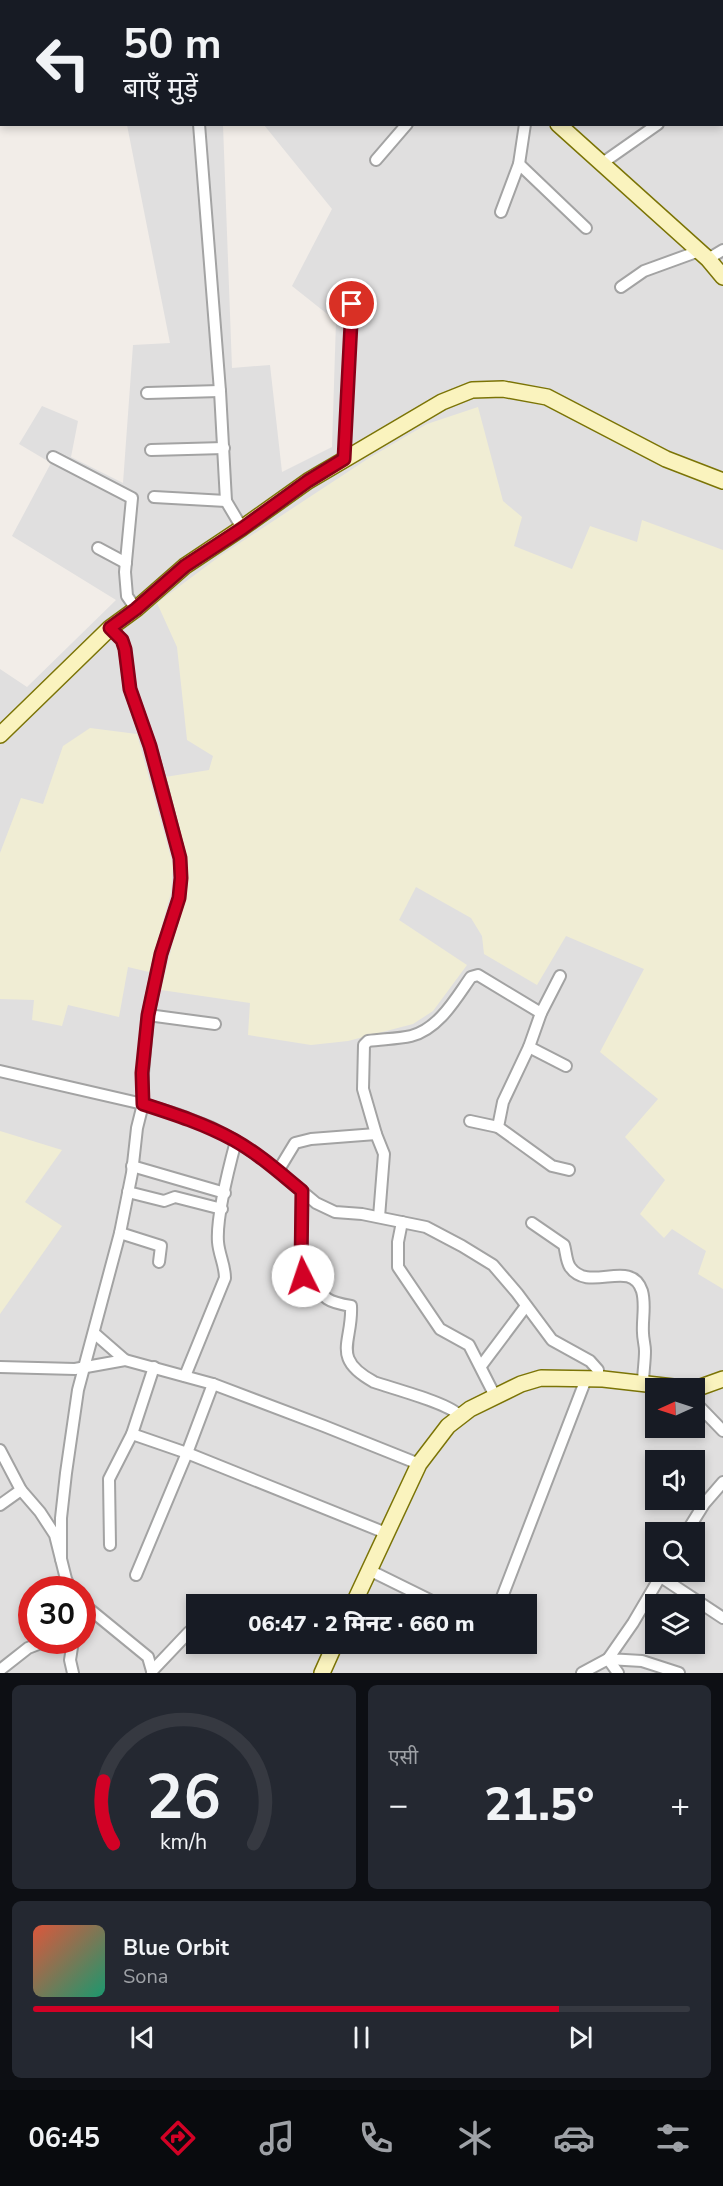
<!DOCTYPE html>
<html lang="hi">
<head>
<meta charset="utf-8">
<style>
  body { margin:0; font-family:"Nunito Sans","Noto Sans Devanagari",sans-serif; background:#242831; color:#f1f3f6; height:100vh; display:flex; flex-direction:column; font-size:22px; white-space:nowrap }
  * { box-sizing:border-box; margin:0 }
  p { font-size:20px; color:#9ea1a6 }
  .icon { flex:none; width:33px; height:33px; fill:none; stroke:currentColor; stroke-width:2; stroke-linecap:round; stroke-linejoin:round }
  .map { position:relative; height:1673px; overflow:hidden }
  .panel { display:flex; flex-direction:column; gap:12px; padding:12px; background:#0d0f14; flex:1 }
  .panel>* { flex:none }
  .banner { position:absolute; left:0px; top:0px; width:723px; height:126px; box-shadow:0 3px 9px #0003; background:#171b24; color:#f1f3f6; overflow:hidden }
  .needle { width:39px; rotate:267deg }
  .buttons { position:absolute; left:645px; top:1378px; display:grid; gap:12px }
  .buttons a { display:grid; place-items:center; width:60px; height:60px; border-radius:0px; background:#171b24; box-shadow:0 3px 9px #0003; font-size:30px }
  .speed { position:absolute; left:18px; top:1576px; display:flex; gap:12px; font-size:30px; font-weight:700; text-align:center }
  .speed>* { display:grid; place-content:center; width:78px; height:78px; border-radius:50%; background:#171b24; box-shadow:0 3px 9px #0003; line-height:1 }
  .speed .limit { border:9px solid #d22; background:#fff; color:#111 }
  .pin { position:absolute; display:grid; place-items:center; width:51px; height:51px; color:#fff; margin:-26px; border:3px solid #fff; border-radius:50%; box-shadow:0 2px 6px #0007 }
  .me { position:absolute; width:66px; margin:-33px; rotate:356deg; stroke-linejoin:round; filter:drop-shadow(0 0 4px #0008) }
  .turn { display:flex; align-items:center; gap:21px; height:126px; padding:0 24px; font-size:27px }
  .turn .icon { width:78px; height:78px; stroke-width:2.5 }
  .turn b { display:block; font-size:42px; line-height:51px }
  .big { font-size:45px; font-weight:800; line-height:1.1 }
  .panel .tile { flex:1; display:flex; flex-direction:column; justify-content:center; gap:9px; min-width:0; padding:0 21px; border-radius:9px; background:#242831 }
  .panel .dial { align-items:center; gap:0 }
  .dial svg { height:156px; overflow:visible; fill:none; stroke:#363941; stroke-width:7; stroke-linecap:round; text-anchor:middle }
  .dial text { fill:#f1f3f6; stroke:none }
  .song { display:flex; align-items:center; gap:18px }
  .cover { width:72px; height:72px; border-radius:9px; background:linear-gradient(135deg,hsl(10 70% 55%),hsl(160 70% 35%)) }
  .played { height:6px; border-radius:3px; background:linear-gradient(90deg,#d20125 80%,#363941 80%) }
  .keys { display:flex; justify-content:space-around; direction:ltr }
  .heat { display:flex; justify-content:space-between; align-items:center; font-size:33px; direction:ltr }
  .panel .tiles { flex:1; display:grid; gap:12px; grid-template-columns:1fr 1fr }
  .tile:last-child { grid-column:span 2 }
  .trip { position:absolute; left:186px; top:1594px; width:351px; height:60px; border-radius:0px; background:#171b24; box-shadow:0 3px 9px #0003; font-weight:800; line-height:60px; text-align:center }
  .tabs { display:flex; height:96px; justify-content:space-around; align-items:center; background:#090b0e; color:#9ea1a6 }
  .tabs .icon { width:42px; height:42px }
  .tabs .current { color:#d20125 }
  .tabs b { font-size:27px; color:#f1f3f6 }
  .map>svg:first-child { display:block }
  .residential { fill:#e0dfdf; fill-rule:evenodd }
  .farmland { fill:#f0edd4 }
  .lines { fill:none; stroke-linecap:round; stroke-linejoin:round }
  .lane-casing { stroke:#a3a3a3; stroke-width:8 }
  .street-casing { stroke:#a3a3a3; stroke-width:14 }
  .secondary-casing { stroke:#7b7406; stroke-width:18 }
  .lane { stroke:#fff; stroke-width:5 }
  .street { stroke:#fff; stroke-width:10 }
  .secondary { stroke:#faf3be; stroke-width:15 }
  .route-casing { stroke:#880118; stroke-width:15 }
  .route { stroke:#d20125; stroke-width:10 }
</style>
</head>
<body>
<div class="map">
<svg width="723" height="1673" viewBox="0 0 723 1673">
  <rect width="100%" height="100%" fill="#f2ede8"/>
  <path class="residential" d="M169,0H723V1673H0V669L27,687L116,600L12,536L51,463L19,444L42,406L78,421L71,457L123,483L133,345L170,343L127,125H223L232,368L270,365L282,472L332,447L336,321L292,286L332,209L264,125L722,124V2ZM656,1389H694V1428H656ZM656,1461H694V1500H656ZM656,1533H694V1572H656ZM32,1590H82V1641H32ZM196,1605H526V1644H196ZM656,1605H694V1644H656Z"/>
  <g class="farmland">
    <polygon points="478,407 503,501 522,517 514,546 572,569 590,526 637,542 642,520 723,550 723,1289 698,1274 706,1251 672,1229 664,1238 640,1214 665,1180 625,1137 658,1099 600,1052 644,969 566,936 537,985 484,954 482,936 471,918 416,887 399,920 467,965 433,1011 413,1024 348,1041 311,1045 248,1035 250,1003 161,990 187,886 185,855 165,777 209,770 213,756 187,740 177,647 157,603 220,556 369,458 427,424"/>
    <polygon points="90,728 137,734 173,865 171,893 149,972 128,967 119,1017 68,1005 62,1026 32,1020 34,1000 0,999 0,853 21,798 43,804 63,746"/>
    <polygon points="0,1131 62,1150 25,1202 62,1226 0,1314"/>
  </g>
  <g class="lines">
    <g class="lane-casing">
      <polyline id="lane" points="344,458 352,304"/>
    </g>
    <g class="street-casing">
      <g id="street">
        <polyline points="274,0 275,2"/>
        <polyline points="584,0 585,2"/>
        <polyline points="196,2 198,0"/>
        <polyline points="550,2 551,0"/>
        <polyline points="632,2 634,0"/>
        <polyline points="722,79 723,78"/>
        <polyline points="199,124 220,391 226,501 242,528"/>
        <polyline points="376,160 407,124"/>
        <polyline points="519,164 586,228"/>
        <polyline points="601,164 658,124"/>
        <polyline points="501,212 519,164 525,124"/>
        <polyline points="708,259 723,250"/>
        <polyline points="621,287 644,271 699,251"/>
        <polyline points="147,393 220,391"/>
        <polyline points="151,450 224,448"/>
        <polyline points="53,457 132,498 125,572 127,596 136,609"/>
        <polyline points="154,497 226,501"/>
        <polyline points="98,548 126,563"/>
        <polyline points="560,976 541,1013 529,1047 503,1102 498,1127 552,1166 569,1170"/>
        <polyline points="148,1015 215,1024"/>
        <polyline points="529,1047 566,1066"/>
        <polyline points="0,1071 143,1104 179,1115 210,1127 236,1141 266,1161 316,1203 335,1212 362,1214 426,1227 462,1246 493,1265 517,1293 552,1340 590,1361 598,1370 598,1379"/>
        <polyline points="470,1121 498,1127"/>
        <polyline points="132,1166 225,1193"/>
        <polyline points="278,1171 295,1143 311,1139 376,1134"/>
        <path d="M302,1191L301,1267L303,1276L314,1278C323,1300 328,1302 351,1306C353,1342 330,1358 374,1382C394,1389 449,1403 460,1416"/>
        <polyline points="128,1192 164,1201 175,1197 222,1209"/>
        <path d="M379,1217L384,1154L376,1134L363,1089L364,1045L368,1041C382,1039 398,1039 411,1036C439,1029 456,998 471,977L478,975L541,1013"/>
        <polyline points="402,1222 398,1242 398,1267 440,1329 469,1345 495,1396"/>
        <path d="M532,1223L564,1245C566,1251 566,1261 570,1267C589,1294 631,1257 642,1291C646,1305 642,1319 643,1333C643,1339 645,1345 645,1351C645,1362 643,1373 643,1384"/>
        <polyline points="120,1233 161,1246 159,1262"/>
        <polyline points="94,1333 125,1360"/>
        <polyline points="481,1366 526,1306"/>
        <polyline points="0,1367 75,1369 125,1360 213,1384 324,1426 419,1464"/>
        <path d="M185,1376L225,1278C225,1265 219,1255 218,1242C216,1216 229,1167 236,1141"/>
        <polyline points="694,1401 723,1431"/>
        <polyline points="132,1434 187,1453 213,1384"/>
        <polyline points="0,1450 21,1490 40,1512 55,1535 66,1579 71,1590"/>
        <polyline points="0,1505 21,1490"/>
        <polyline points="686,1533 704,1504 723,1482"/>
        <polyline points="110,1545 109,1479 132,1434 154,1367"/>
        <polyline points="61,1559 61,1518 66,1473 78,1390 120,1233 132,1173 137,1128 143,1104 143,1073 148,1015 161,954 179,898 181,878 180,858 162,788 150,746 130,689 125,649 122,640 110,628"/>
        <polyline points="369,1570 440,1605"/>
        <polyline points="663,1572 633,1623 608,1659 642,1661 679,1673"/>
        <polyline points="136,1575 187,1453 386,1533"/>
        <polyline points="661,1577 723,1618"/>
        <polyline points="82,1603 148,1657 152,1671"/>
        <polyline points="499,1605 586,1379"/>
        <polyline points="73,1641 70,1660 73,1673"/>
        <polyline points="522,1644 527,1647"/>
        <polyline points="0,1670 28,1648 46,1641"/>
        <polyline points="152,1671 189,1632"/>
        <polyline points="582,1673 608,1659 618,1673"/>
      </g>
    </g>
    <g class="secondary-casing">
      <g id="secondary">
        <polyline points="421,0 423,2"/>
        <polyline points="558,124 708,259 723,277"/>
        <polyline points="0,735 110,628 136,609 185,566 242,528 308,481 442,402 472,390 503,389 547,397 666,459 723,481"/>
        <polyline points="353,1605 419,1464 448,1426 470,1409 521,1384 541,1378 603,1379 682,1388 698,1388 723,1379"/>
        <polyline points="322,1673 335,1644"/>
      </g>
    </g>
    <use href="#lane" class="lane"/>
    <use href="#street" class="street"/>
    <use href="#secondary" class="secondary"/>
  </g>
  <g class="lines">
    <g class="route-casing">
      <path id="route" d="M303,1276L301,1267L302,1191C280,1173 259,1154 234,1140C205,1124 174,1114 143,1104L142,1073L148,1015L161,954L179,898L181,878L180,858L150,746L130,689L125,649L122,640L110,628L136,609L185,566L243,528L308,481L344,459L352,304"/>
    </g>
    <use href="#route" class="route"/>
  </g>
</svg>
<div class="buttons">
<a><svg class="needle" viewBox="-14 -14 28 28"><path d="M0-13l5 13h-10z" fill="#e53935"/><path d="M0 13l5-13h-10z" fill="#9ea1a6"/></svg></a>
<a><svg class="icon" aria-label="sound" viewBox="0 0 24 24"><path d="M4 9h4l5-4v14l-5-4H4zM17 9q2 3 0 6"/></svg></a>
<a><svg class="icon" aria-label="search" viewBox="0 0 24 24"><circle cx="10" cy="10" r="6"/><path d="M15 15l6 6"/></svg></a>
<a><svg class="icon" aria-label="layers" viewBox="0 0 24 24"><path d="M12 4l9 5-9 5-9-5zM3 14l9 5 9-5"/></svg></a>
</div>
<div class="speed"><div class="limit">30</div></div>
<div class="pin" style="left:352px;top:304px;background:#d93025"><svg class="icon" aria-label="arrive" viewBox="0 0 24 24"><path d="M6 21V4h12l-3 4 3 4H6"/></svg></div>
<svg class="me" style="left:303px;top:1276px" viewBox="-20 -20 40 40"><circle r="19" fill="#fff"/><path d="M0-13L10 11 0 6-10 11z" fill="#d20125"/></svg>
<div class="trip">06:47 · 2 मिनट · 660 m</div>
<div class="banner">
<div class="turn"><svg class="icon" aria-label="left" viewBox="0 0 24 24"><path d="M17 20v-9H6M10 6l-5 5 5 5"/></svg><div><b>50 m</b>बाएँ मुड़ें</div></div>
</div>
</div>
<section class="panel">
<div class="tiles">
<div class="tile dial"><svg viewBox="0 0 100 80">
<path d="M14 69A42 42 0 1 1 86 69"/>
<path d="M14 69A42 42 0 0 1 9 37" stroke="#d20125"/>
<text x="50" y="56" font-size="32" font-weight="700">26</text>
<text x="50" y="72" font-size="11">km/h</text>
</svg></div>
<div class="tile"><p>एसी</p>
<div class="heat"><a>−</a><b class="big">21.5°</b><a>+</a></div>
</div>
<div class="tile">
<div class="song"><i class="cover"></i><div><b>Blue Orbit</b><p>Sona</p></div></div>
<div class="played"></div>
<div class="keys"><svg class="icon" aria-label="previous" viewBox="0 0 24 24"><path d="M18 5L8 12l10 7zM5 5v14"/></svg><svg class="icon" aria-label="pause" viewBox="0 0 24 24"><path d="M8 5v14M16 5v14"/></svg><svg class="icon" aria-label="next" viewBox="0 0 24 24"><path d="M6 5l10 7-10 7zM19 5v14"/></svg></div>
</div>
</div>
</section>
<nav class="tabs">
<b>06:45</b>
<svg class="icon current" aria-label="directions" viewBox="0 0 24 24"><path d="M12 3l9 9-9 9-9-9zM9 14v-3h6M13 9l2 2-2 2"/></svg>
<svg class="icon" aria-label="music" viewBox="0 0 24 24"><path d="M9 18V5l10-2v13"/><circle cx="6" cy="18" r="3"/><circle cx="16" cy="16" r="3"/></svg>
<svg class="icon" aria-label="phone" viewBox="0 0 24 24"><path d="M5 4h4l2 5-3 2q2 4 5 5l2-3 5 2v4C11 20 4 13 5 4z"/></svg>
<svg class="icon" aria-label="climate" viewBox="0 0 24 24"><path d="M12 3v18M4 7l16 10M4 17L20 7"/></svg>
<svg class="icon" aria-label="car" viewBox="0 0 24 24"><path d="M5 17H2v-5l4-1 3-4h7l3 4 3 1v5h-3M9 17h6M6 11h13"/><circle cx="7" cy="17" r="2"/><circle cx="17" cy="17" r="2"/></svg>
<svg class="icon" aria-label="filters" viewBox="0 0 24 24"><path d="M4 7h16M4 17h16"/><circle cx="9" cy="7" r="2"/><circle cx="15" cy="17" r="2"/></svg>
</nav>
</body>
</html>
